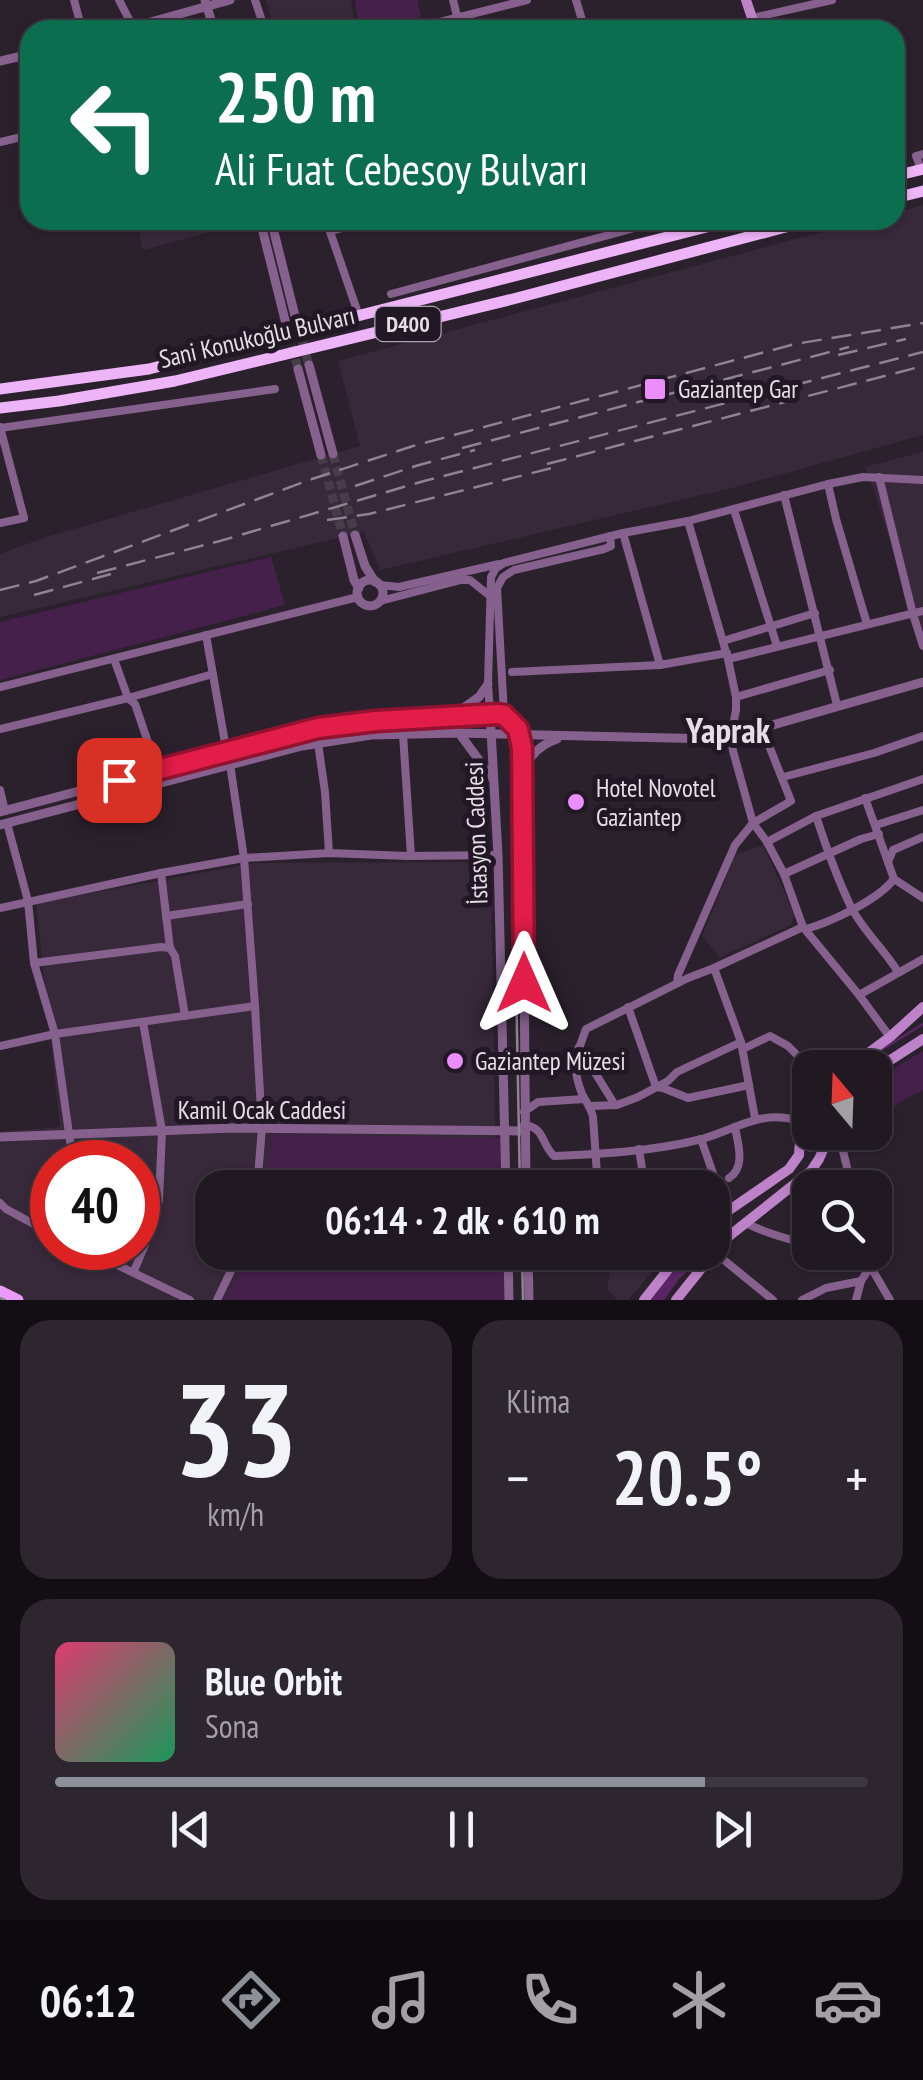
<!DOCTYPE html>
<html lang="tr">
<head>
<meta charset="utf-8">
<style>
  body { margin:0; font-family:"PT Sans Narrow",sans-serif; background:#2d262f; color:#f1f3f6; height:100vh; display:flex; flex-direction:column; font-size:38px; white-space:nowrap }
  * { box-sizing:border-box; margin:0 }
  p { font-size:32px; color:#a2a0a5 }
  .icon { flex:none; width:55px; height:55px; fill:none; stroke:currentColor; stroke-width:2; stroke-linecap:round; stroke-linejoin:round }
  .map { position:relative; height:1300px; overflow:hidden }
  .drawer { display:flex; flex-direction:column; gap:20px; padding:20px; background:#120e13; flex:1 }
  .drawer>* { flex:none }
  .banner { position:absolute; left:20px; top:20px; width:885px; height:210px; border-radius:30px; box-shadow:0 2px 8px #0004,0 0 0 2px #3d3840; background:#0b6e4f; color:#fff; overflow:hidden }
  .needle { width:65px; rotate:341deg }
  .controls { position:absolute; left:792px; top:1050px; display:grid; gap:20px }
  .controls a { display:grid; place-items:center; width:100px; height:100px; border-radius:20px; background:#201922; box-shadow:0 2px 8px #0004,0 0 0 2px #3d3840; font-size:50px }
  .speed { position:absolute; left:30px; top:1140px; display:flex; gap:20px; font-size:50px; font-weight:700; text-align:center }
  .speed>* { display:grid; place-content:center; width:130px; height:130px; border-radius:50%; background:#201922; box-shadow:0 2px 8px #0004,0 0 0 2px #3d3840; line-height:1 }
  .speed .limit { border:15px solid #d22; background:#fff; color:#111 }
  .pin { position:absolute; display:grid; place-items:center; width:85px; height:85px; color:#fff; margin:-42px; border-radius:20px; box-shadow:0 5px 15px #0006 }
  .me { position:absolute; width:110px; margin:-55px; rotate:0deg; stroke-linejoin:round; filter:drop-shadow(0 0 8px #0008) }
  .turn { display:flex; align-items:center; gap:35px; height:210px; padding:0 30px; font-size:45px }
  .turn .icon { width:130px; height:130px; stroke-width:2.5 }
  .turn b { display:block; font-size:70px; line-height:85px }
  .big { font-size:75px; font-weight:800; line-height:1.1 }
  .drawer .tile { flex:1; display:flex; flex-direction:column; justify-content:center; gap:15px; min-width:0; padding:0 35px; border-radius:30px; background:#2d262f }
  .drawer .dial { align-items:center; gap:0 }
  .dial b { font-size:130px; line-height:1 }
  .song { display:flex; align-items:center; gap:30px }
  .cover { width:120px; height:120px; border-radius:15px; background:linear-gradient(135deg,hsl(340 70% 55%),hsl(150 70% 35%)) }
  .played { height:10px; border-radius:5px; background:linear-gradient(90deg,#8c9099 80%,#3d3840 80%) }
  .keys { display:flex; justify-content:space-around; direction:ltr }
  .heat { display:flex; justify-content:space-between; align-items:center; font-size:55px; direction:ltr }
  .drawer .tiles { flex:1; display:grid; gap:20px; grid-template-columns:1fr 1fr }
  .tile:last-child { grid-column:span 2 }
  .trip { position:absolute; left:195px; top:1170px; width:535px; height:100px; border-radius:30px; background:#201922; box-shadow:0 2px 8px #0004,0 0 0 2px #3d3840; font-weight:800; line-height:100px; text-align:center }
  .tab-bar { display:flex; height:160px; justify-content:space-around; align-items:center; background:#0d0a0e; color:#a2a0a5 }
  .tab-bar .icon { width:70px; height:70px }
  .tab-bar .current { color:#8c9099 }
  .tab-bar b { font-size:45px; color:#f1f3f6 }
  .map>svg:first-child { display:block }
  .built { fill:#37283a; fill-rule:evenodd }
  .green { fill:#45204b }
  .water { fill:#5b2565 }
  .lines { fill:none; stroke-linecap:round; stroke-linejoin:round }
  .stream { stroke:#5b2565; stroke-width:2.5 }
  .tertiary-tunnel { stroke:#473d49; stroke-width:9; stroke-dasharray:9 4.5; stroke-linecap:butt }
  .minor { stroke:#86618d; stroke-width:8 }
  .tertiary { stroke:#86618d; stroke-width:9 }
  .secondary { stroke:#be82c9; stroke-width:10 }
  .primary { stroke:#ea9bf8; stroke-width:11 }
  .trunk { stroke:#eeb4f8; stroke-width:11 }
  .tram { stroke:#8c848e; stroke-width:2.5 }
  .rail { stroke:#8c848e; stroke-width:2.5; stroke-dasharray:20 10; stroke-linecap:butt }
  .route-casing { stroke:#92132f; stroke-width:25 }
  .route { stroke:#e11d48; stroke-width:18 }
  .poi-dot { fill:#eb8dfc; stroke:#221724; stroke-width:4 }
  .labels { text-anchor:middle; stroke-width:10; stroke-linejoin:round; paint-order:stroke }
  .shield { fill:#221724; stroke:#aaa2ac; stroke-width:2.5 }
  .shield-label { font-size:22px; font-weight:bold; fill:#e5dee6 }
  .street-label { font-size:25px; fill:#e5dee6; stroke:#221724 }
  .poi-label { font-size:25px; fill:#e5dee6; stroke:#221724; text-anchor:start }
  .district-label { font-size:35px; font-weight:bold; fill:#e5dee6; stroke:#221724 }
</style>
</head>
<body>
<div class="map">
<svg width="923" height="1300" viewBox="0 0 923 1300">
  <rect width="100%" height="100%" fill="#2b212d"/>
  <g class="built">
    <polygon points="266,0 351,0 355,30 275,30"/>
    <polygon points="923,205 923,435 732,488 380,570 364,532 0,617 0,554 46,537 360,446 338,361 867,220 895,220 895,213"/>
    <polygon points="136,220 207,220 210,232 143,250"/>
    <polygon points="923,452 923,646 873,487 865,467"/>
    <polygon points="763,845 795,915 791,925 720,957 702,936 735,855"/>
    <path d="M491,862L496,1187L212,1188V1252L497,1253V1300H0V1132L60,1127L36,903L255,863ZM52,1162H138V1248H52Z"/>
    <polygon points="613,1253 613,1252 668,1253 628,1300 617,1300 607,1289"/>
  </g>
  <g class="green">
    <polygon points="355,0 417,0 421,17 376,30 359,30"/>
    <polygon points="271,557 285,605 0,680 0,622"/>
    <polygon points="923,1051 923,1090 902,1101 875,1122 875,1080"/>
    <polygon points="273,1134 501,1138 504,1187 264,1188"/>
    <polygon points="246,1253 506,1253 507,1300 224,1300 237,1277"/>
  </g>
  <polygon class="water" points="691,1253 708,1253 679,1279 664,1300 648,1300"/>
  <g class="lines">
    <polyline class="stream" points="873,1055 923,1024"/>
    <g class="tertiary-tunnel">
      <polyline points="295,316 309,365"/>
      <polyline points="285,320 298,369"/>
      <polyline points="333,454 355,535"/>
      <polyline points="321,455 343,536"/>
    </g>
    <g class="minor">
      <polyline points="74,0 82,30"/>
      <polyline points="119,0 133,27"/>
      <polyline points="255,0 265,30"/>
      <polyline points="453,0 457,16"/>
      <polyline points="576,0 585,30"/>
      <polyline points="752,18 832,0"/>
      <polyline points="408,30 527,0"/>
      <polyline points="0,142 30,135"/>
      <polyline points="921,169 916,156 923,154"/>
      <polyline points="326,220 359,316"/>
      <polyline points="330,231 373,220"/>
      <polyline points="391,294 664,220"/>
      <polyline points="0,427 24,518 0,523"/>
      <polyline points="0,428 275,389"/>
      <polyline points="879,477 913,614 923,646"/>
      <polyline points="828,484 836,519 867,624"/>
      <polyline points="784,495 837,705"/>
      <polyline points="734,510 777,646"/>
      <polyline points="688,521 728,659 736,697 736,710 731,736 733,751 753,823 767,842 784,874 803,927 859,995 890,1037"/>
      <polyline points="623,533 660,665"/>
      <polyline points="379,585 399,587 499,564"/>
      <polyline points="380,601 461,580 470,580 490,596"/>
      <polyline points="206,635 227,754"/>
      <polyline points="723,641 815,613"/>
      <polyline points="114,659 128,698 135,704 153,757 162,769"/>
      <polyline points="728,659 923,611"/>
      <polyline points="512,672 660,665 727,653"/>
      <polyline points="0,687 358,597"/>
      <polyline points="736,697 830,670"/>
      <polyline points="490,713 488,684 491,577 496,568 504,563 623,533 688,521 828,484 863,477 923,480"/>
      <polyline points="504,715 497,588 503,577 514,570 604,549 611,546 610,536"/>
      <polyline points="0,729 128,698 213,674"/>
      <polyline points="403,734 411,856"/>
      <polyline points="318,743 325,792 329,853"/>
      <polyline points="230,764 244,858 255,1006 262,1128 257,1188"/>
      <polyline points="783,777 874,753 923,736"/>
      <polyline points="0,790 5,811"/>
      <polyline points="865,798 894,879 923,898"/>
      <path d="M816,816C826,847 837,878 851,907C864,932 884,949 898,972"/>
      <polyline points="7,823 28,901 34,963 55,1034 73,1162"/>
      <polyline points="876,825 923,810"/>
      <polyline points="767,842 816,816 923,779"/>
      <polyline points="888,862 893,850 923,837"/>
      <polyline points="161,873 170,948"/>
      <polyline points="784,874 861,839 879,834"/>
      <polyline points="0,908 161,873 244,858 329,853 408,856 498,855"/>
      <polyline points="166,916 248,904"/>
      <path d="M806,929C831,922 878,900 894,879"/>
      <polyline points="34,963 161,947 170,948 175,956 185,1016"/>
      <polyline points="714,968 741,1042 755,1118"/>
      <polyline points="677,983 678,975 735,845 753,823 791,801 762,728"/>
      <polyline points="859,995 923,959"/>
      <polyline points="628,1007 656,1087 663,1088 688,1098 749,1085"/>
      <polyline points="0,1046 55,1034 255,1006"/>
      <polyline points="579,1047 615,1105"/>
      <polyline points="743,1049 770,1036 788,1046 804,1062"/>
      <polyline points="590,1106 617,1105 638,1097 668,1081 677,1072 741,1042"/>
      <polyline points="524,1112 538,1102 584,1099"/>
      <path d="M524,1125C545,1127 541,1144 554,1156C603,1154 655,1151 702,1139C737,1129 761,1109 799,1121"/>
      <polyline points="831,1133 843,1151 852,1188"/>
      <polyline points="639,1149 645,1188"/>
      <path d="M729,1178C746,1167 738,1144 735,1127"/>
      <polyline points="798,1181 810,1193"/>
      <path d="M598,1188L593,1117C591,1108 586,1102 582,1094C571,1066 576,1056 586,1029L688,978L714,968L803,927"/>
      <polyline points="676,1188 716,1182 701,1139"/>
      <polyline points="0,1203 6,1209 52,1234"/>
      <path d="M746,1223C766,1234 788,1238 810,1246"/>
      <polyline points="82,1248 190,1300"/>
      <polyline points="714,1252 773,1300"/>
      <polyline points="862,1252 890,1300"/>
      <polyline points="134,1271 153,1225 159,1200 162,1131 143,1022"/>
      <polyline points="217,1300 240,1252"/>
      <polyline points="802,1300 826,1288 861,1281 870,1267"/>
      <polyline points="856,1300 861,1281"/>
    </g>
    <g class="tertiary">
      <polyline points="205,0 214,30"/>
      <polyline points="122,30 230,0"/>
      <polyline points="0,61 30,54"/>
      <polyline points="260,220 285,320"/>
      <polyline points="271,220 295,316"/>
      <polyline points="309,365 333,454"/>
      <polyline points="298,369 321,455"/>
      <polyline points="355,535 365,566 375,582"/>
      <polyline points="343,536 354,580 359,588"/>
      <circle cx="370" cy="593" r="13"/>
      <polyline points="458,712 479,697 488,684"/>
      <polyline points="490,713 498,855 506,1188"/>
      <polyline points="459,733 493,779"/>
      <path d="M523,772C530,755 540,745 557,739"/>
      <polyline points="0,812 318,728 376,721 498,714 504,715 518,729 522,748 526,1188"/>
      <polyline points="0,825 302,746 371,735 459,733 714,739 755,730 923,682"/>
      <polyline points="0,1137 233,1128 524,1131"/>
      <polyline points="508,1252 509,1300"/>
      <polyline points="528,1252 529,1300"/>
    </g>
    <g class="secondary">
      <polyline points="746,0 756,30"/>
      <polyline points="848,1068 890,1037 923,1007"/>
      <polyline points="875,1070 923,1039"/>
      <path d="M810,1114L799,1121L798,1136C803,1147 814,1150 825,1144"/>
      <polyline points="712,1222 789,1169 799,1155 800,1141"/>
      <polyline points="644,1300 682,1252"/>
      <polyline points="676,1300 724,1240 811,1171 819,1159 831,1132"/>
    </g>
    <polyline class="primary" points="0,1291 18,1300"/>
    <g class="trunk">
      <polyline points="895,176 923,169"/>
      <polyline points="895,198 923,191"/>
      <polyline points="0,389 149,369 734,220"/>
      <polyline points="0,408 59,401 175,381 513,299 812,220"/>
    </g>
    <g class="tram">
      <polyline points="512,772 520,1188"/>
      <polyline points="522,1252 523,1300"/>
      <polyline points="0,1298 5,1300"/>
    </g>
    <g class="rail">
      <polyline points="838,355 906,339"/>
      <polyline points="462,448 849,347"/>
      <polyline points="547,464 923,366"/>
      <polyline points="355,486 419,465 475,450"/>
      <polyline points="327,520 369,514 560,466"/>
      <polyline points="97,573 220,541 424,481 923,352"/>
      <polyline points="0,590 36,581 312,479 413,446 795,344 923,323"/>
      <polyline points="34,595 111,574"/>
    </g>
  </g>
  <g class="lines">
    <g class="route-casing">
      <polyline id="route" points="119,780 318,728 376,721 498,714 504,715 518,729 522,748 524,983"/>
    </g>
    <use href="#route" class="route"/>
  </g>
  <g class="poi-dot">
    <rect x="643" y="377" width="24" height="24" rx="5"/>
    <circle cx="576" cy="802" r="10"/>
    <circle cx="455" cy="1061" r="10"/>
  </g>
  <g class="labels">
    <rect class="shield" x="375.5" y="307" width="65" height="34" rx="8"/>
    <g class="shield-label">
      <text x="408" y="332">D400</text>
    </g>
    <g class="street-label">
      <text transform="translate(257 337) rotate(-13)" y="9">Sani Konukoğlu Bulvarı</text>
      <text transform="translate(476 833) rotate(-92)" y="9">İstasyon Caddesi</text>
      <text x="262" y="1119">Kamil Ocak Caddesi</text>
    </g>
    <g class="poi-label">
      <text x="678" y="398">Gaziantep Gar</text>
      <text x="596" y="797">Hotel Novotel<tspan x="596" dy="29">Gaziantep</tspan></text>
      <text x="475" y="1070">Gaziantep Müzesi</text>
    </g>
    <g class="district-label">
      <text x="728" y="743">Yaprak</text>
    </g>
  </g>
</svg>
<div class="controls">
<a><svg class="needle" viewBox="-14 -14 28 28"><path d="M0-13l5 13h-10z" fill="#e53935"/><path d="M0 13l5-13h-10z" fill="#a2a0a5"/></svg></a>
<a><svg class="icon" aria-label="search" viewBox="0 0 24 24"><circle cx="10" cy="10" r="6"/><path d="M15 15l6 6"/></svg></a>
</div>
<div class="speed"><div class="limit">40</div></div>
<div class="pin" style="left:119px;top:780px;background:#d93025"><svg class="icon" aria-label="arrive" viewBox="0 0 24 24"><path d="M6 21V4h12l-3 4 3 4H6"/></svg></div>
<svg class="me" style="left:524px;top:983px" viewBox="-20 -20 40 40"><path d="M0-17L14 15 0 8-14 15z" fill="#e11d48" stroke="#fff" stroke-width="4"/></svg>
<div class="trip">06:14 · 2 dk · 610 m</div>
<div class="banner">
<div class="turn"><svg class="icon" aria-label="left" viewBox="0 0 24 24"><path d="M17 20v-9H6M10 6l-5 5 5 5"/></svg><div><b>250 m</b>Ali Fuat Cebesoy Bulvarı</div></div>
</div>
</div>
<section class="drawer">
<div class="tiles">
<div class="tile dial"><b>33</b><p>km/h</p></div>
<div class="tile"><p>Klima</p>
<div class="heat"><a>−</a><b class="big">20.5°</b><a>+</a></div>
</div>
<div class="tile">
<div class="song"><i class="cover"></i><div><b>Blue Orbit</b><p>Sona</p></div></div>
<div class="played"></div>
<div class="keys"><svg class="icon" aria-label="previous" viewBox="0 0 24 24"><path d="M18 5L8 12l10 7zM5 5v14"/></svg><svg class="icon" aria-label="pause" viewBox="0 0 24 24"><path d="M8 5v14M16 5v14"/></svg><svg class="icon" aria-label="next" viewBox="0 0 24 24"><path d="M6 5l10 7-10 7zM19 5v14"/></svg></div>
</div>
</div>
</section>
<nav class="tab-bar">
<b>06:12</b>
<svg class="icon current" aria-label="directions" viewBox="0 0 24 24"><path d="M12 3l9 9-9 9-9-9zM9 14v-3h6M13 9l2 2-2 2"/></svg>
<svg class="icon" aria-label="music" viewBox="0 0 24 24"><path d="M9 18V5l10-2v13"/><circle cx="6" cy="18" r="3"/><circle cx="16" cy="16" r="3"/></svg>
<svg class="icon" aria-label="phone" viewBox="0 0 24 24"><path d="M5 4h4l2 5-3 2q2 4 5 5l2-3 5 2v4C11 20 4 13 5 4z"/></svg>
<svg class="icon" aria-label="climate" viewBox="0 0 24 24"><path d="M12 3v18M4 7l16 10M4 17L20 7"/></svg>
<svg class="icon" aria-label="car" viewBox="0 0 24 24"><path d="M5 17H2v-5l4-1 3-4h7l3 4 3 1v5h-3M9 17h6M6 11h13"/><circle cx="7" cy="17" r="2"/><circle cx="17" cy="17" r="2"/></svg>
</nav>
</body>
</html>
